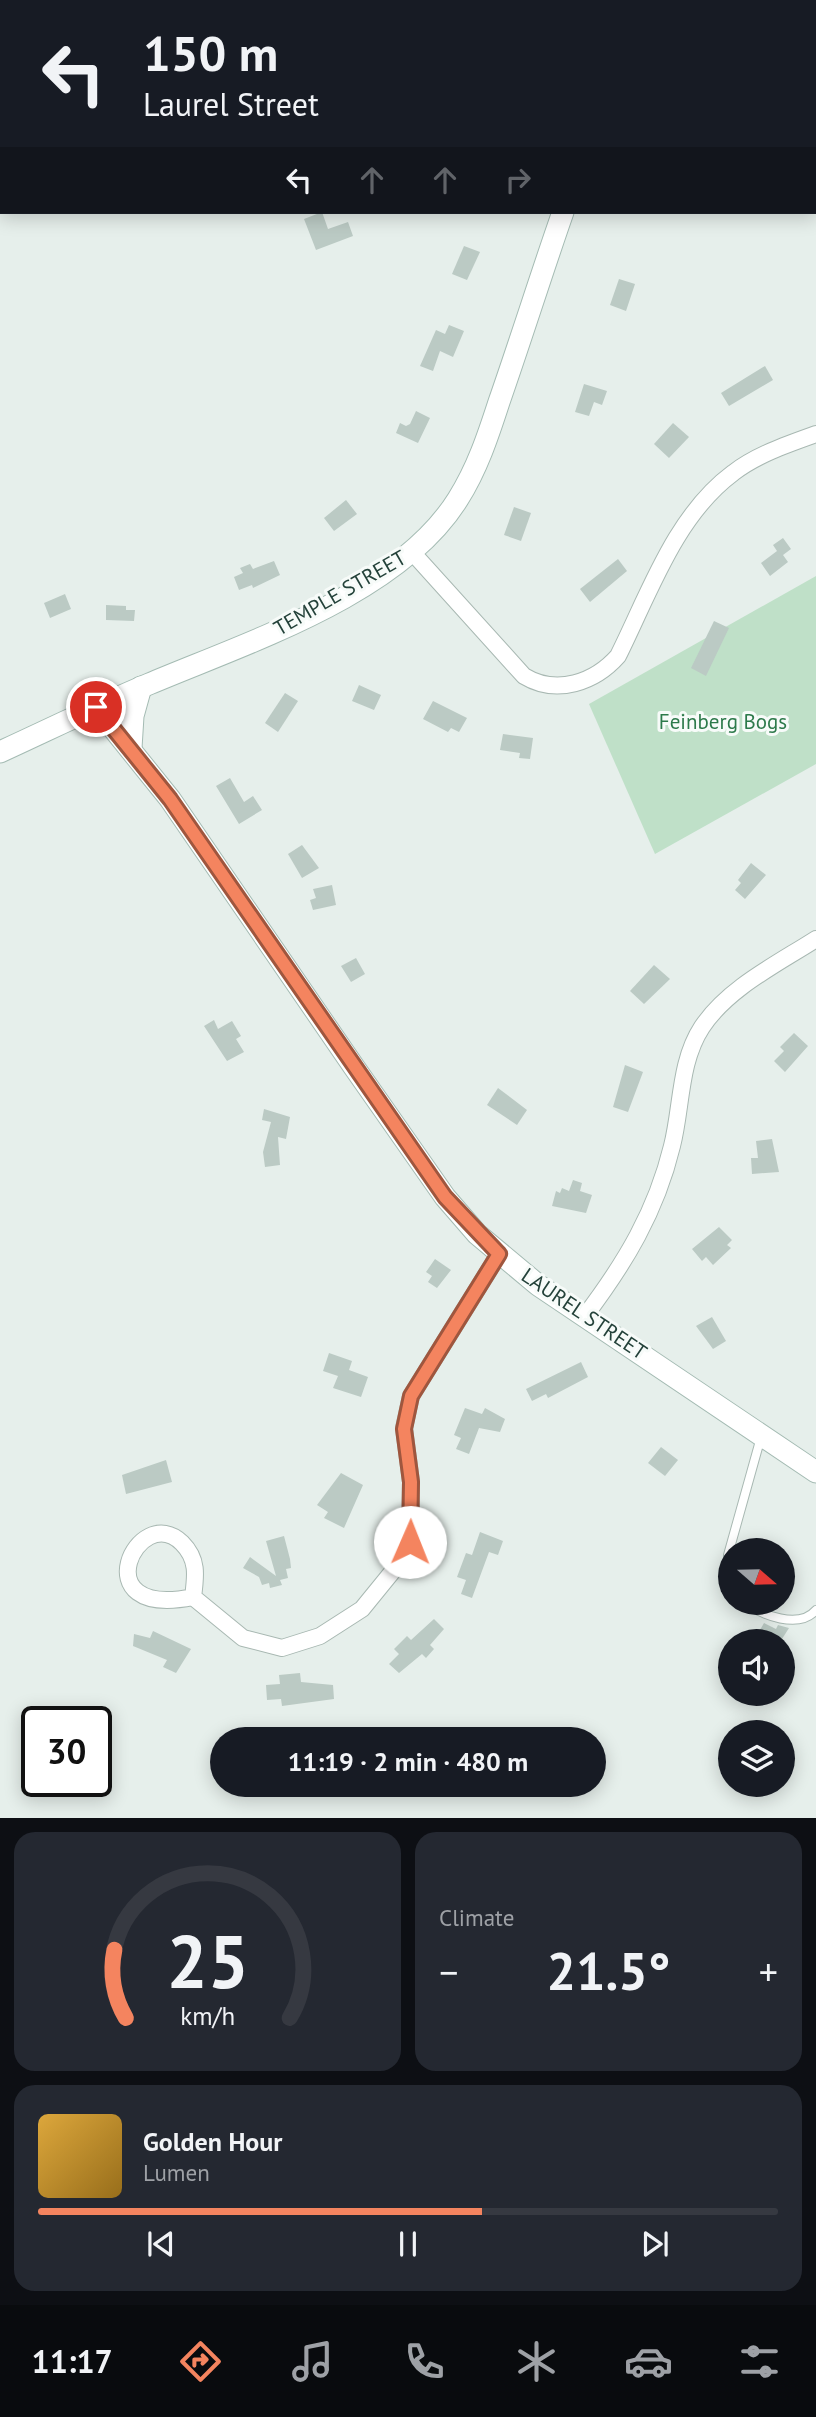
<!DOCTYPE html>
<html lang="en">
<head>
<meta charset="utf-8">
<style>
  body { margin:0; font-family:"PT Sans",sans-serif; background:#242831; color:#f1f3f6; height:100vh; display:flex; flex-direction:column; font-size:26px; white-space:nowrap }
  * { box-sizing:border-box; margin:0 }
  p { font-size:23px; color:#9ea1a6 }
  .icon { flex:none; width:38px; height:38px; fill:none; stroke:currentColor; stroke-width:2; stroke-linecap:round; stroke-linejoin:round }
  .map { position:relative; height:1818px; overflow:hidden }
  .details { display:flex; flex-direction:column; gap:14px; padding:14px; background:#0d0f14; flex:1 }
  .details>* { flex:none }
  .banner { position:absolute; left:0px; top:0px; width:817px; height:214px; box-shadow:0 4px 18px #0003; background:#171b24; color:#f1f3f6; overflow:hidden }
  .needle { width:46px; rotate:110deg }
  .controls { position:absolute; left:718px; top:1538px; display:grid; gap:14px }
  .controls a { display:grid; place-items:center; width:77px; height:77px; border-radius:50%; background:#171b24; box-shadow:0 4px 18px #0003; font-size:35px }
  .speed { position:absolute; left:21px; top:1706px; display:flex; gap:14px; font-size:35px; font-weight:700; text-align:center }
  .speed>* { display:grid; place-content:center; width:91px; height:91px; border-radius:50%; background:#171b24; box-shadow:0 4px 18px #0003; line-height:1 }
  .speed .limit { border:4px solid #111; border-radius:10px; background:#fff; color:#111 }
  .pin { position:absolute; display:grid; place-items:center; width:60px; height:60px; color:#fff; margin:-30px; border:4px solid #fff; border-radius:50%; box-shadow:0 2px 7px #0007 }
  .me { position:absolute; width:77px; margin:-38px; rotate:1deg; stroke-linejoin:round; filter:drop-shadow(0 0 5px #0008) }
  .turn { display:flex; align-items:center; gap:24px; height:147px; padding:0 28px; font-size:32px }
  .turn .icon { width:91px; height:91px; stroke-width:2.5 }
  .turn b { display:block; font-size:49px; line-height:60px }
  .lanes { display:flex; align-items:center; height:66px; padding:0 28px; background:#0003; justify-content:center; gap:35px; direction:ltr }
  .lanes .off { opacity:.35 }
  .big { font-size:52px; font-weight:700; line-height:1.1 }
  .details .widget { flex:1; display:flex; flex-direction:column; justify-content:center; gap:10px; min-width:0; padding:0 24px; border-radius:21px; background:#242831 }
  .details .dial { align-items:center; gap:0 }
  .dial svg { height:182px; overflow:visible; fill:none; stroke:#363941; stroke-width:7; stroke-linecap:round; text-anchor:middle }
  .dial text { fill:#f1f3f6; stroke:none }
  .song { display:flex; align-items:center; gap:21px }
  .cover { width:84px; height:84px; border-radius:10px; background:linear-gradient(135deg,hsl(40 70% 55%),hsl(40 70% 35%)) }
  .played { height:7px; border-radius:4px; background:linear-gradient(90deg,#f4845f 60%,#363941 60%) }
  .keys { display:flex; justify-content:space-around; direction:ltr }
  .heat { display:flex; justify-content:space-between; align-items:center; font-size:38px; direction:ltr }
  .details .tiles { flex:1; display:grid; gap:14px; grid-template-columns:1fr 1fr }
  .widget:last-child { grid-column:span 2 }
  .trip { position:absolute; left:210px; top:1727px; width:396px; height:70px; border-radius:35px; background:#171b24; box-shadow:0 4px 18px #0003; font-weight:700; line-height:70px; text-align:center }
  .tab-bar { display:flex; height:112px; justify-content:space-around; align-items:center; background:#090b0e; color:#9ea1a6 }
  .tab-bar .icon { width:49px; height:49px }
  .tab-bar .active { color:#f4845f }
  .tab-bar b { font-size:32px; color:#f1f3f6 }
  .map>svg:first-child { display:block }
  .green { fill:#bfe0c8 }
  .building { fill:#bbcac4 }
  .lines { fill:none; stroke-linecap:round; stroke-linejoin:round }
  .lane-casing { stroke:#a8b8b2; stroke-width:10 }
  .street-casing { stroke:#a8b8b2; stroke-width:18 }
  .secondary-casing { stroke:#a4bbb3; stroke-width:23 }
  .highway-casing { stroke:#c2cac8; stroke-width:23 }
  .lane { stroke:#fff; stroke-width:8 }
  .street { stroke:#fff; stroke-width:16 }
  .secondary { stroke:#fff; stroke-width:21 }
  .highway { stroke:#2f6f62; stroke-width:21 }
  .route-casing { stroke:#9f563e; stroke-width:18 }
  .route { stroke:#f4845f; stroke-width:12 }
  .labels { text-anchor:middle; stroke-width:6; stroke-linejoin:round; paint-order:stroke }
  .street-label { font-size:21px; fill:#24423a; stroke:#f7fbf9 }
  .park-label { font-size:21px; fill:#2d7a4b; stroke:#f7fbf9 }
</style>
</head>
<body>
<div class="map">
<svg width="816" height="1819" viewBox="0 0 816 1819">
  <rect width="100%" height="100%" fill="#e6efeb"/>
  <polygon class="green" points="816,576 816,764 655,854 589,704"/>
  <g class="building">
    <polygon points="322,212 328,229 348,222 353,236 316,250 304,219"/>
    <polygon points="464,246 480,252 467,280 452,274"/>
    <polygon points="619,279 635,284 626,311 610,305"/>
    <polygon points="449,325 464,331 453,357 440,351 433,371 420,366 436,330 445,334"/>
    <polygon points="765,366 773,380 729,406 721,393"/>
    <polygon points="584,384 607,391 602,405 594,402 589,416 575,412"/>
    <polygon points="416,411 430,418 418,443 396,433 400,423 406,426 410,424"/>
    <polygon points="673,423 689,437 669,458 654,444"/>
    <polygon points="346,500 357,514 334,531 324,518"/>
    <polygon points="514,507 531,513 521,541 504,535"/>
    <polygon points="783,538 791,549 783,555 788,562 770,576 761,563 777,551 773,545"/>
    <polygon points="618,559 627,571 590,602 580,589"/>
    <polygon points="274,561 280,575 253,588 252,585 239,590 234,577 243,573 240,568 250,564 253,569"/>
    <polygon points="65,594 71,609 50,618 44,603"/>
    <polygon points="106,605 126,606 126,610 135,610 134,621 106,620"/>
    <polygon points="714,621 729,628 706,676 691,668"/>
    <polygon points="359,685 381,695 374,710 352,701"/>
    <polygon points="285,693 298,701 278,732 265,723"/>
    <polygon points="433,701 467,718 459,732 451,728 448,732 423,719"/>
    <polygon points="503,734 533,738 530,759 519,758 520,753 500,750"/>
    <polygon points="230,778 244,802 253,796 262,810 239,824 216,786"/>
    <polygon points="302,845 319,868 302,878 288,854"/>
    <polygon points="751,863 766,875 745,899 735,890 741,883 738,880"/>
    <polygon points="332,885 336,905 313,910 310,900 316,898 313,889"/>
    <polygon points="356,958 365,974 351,982 341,966"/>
    <polygon points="654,965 670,979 644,1004 630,991"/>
    <polygon points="214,1020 218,1029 232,1021 241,1036 236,1039 244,1052 227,1061 204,1026"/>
    <polygon points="794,1033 808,1046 785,1072 774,1061 784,1051 780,1047"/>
    <polygon points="625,1065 643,1072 628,1112 613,1107"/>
    <polygon points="498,1088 527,1110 517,1125 487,1105"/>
    <polygon points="264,1109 290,1117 286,1139 278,1137 280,1165 265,1167 263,1152 271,1122 262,1120"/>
    <polygon points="772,1139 779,1172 752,1174 751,1158 758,1158 756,1141"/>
    <polygon points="573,1180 582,1183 580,1191 592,1195 586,1213 552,1206 556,1191 560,1193 562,1188 569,1191"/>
    <polygon points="719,1227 732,1240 727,1245 731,1248 713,1265 706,1257 702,1261 692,1249"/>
    <polygon points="435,1259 451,1270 437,1288 428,1282 432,1276 426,1272"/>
    <polygon points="712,1317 726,1341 713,1349 696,1326"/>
    <polygon points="329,1353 352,1361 349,1370 368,1377 361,1397 333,1388 338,1376 323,1371"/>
    <polygon points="581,1362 588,1377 548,1398 546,1394 532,1401 526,1389"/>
    <polygon points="465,1408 482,1414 485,1408 505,1419 500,1432 479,1428 469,1454 456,1449 461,1438 454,1435"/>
    <polygon points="661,1447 678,1460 665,1476 648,1463"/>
    <polygon points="166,1460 172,1482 126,1494 122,1475"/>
    <polygon points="341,1473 363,1485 344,1528 324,1518 328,1512 317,1505"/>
    <polygon points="480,1532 503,1541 498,1555 489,1552 472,1598 461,1594 466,1580 457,1577 466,1553 472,1555"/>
    <polygon points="284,1536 290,1559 291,1568 286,1569 288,1578 280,1580 282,1585 270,1588 269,1583 262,1585 259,1577 243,1568 250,1557 276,1576 266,1541"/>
    <polygon points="434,1619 444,1629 430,1645 434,1649 426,1658 422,1654 399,1673 389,1664 399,1654 394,1649 407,1636 411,1640"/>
    <polygon points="764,1623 776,1629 778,1625 789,1628 782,1639 778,1637 775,1642 753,1642"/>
    <polygon points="153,1631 191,1649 176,1673 163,1667 167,1660 133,1646 134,1634 150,1638"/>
    <polygon points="300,1673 301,1682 333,1685 334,1699 282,1706 281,1699 267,1700 266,1685 280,1684 279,1675"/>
  </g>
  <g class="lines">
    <g class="lane-casing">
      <g id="lane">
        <polyline points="730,1577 728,1555 761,1437"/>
        <path d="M745,1603C762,1615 799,1630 816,1610"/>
      </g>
    </g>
    <g class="street-casing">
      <g id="street">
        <path d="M412,552L524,676C557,696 595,682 618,656C649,594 675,516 733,473C756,455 788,444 816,434"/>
        <path d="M585,1316C625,1263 656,1212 672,1146C682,1107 679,1062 702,1027C728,988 777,964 816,939"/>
        <path d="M193,1597C81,1620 138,1500 182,1543C198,1559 196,1575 193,1597L243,1638L282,1648L320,1636L362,1609L397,1566L410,1542L411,1482L404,1428L411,1396L499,1254"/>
      </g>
    </g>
    <g class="secondary-casing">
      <g id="secondary">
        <polyline points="622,2 622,0"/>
        <polyline points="96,707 170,799 354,1067 445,1197 477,1234 538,1285 816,1472"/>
        <polyline points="131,748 133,716 141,687"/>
        <path d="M0,752C50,729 99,705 149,684C248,642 399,594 458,499C477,469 488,436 499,402C521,339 541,275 563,212"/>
      </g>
    </g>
    <g class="highway-casing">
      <g id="highway">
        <polyline points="189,2 200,0"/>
        <polyline points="696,2 707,0"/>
        <polyline points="0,32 2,31"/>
        <polyline points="0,113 2,113"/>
      </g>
    </g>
    <use href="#lane" class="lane"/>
    <use href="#street" class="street"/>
    <use href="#secondary" class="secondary"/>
    <use href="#highway" class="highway"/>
  </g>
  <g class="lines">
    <g class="route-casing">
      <polyline id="route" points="96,707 170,799 445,1197 499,1254 411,1396 404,1429 411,1482 410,1542"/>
    </g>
    <use href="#route" class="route"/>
  </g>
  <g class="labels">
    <g class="street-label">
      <text transform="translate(340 593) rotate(-30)" y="7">TEMPLE STREET</text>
      <text transform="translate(584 1314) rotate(34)" y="7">LAUREL STREET</text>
    </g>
    <g class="park-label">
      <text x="723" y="729">Feinberg Bogs</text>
    </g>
  </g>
</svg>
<div class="controls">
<a><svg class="needle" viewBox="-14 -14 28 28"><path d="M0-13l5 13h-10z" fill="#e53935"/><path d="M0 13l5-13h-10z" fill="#9ea1a6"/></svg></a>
<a><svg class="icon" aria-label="sound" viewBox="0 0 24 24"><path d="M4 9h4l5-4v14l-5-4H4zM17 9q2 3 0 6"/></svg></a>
<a><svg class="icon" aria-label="layers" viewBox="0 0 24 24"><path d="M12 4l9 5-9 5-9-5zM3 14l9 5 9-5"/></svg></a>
</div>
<div class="speed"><div class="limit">30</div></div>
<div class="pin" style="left:96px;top:707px;background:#d93025"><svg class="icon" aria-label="arrive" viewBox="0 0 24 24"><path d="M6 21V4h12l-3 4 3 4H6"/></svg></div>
<svg class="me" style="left:410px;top:1542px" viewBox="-20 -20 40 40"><circle r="19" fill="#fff"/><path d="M0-13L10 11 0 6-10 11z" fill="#f4845f"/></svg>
<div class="trip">11:19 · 2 min · 480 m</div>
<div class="banner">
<div class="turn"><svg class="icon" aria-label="left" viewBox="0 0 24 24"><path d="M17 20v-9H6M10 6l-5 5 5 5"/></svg><div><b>150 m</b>Laurel Street</div></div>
<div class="lanes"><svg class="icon" aria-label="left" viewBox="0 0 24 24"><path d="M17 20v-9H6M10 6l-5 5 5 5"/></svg><svg class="icon off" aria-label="ahead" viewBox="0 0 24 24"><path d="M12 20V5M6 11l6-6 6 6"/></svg><svg class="icon off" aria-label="ahead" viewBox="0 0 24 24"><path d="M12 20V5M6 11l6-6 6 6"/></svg><svg class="icon off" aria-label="right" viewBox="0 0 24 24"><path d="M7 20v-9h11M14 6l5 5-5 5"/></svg></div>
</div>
</div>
<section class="details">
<div class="tiles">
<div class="widget dial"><svg viewBox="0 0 100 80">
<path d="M14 69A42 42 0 1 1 86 69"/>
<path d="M14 69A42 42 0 0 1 9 39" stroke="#f4845f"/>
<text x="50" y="56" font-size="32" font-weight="700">25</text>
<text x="50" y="72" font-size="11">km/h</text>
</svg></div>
<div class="widget"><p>Climate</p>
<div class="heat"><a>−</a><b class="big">21.5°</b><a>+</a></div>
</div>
<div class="widget">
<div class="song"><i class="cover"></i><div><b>Golden Hour</b><p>Lumen</p></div></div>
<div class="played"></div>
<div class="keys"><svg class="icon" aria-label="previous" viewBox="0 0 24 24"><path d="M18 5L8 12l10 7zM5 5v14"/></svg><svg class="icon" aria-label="pause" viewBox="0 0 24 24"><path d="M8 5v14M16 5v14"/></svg><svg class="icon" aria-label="next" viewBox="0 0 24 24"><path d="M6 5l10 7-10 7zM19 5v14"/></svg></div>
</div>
</div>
</section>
<nav class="tab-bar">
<b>11:17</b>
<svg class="icon active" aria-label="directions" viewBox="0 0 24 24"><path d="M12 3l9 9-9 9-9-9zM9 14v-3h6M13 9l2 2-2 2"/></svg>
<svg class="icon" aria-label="music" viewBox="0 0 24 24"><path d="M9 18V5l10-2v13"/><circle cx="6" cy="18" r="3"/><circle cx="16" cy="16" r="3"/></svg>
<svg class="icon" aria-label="phone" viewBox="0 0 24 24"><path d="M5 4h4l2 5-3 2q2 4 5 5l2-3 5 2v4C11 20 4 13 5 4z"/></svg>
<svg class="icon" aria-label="climate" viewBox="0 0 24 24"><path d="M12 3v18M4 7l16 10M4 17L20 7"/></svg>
<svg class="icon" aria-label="car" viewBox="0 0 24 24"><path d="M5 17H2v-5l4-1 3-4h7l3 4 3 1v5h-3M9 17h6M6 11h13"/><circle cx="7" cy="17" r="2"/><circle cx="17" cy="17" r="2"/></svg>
<svg class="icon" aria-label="filters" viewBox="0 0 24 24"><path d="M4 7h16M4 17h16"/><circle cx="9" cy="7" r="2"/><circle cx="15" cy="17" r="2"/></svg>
</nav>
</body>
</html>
